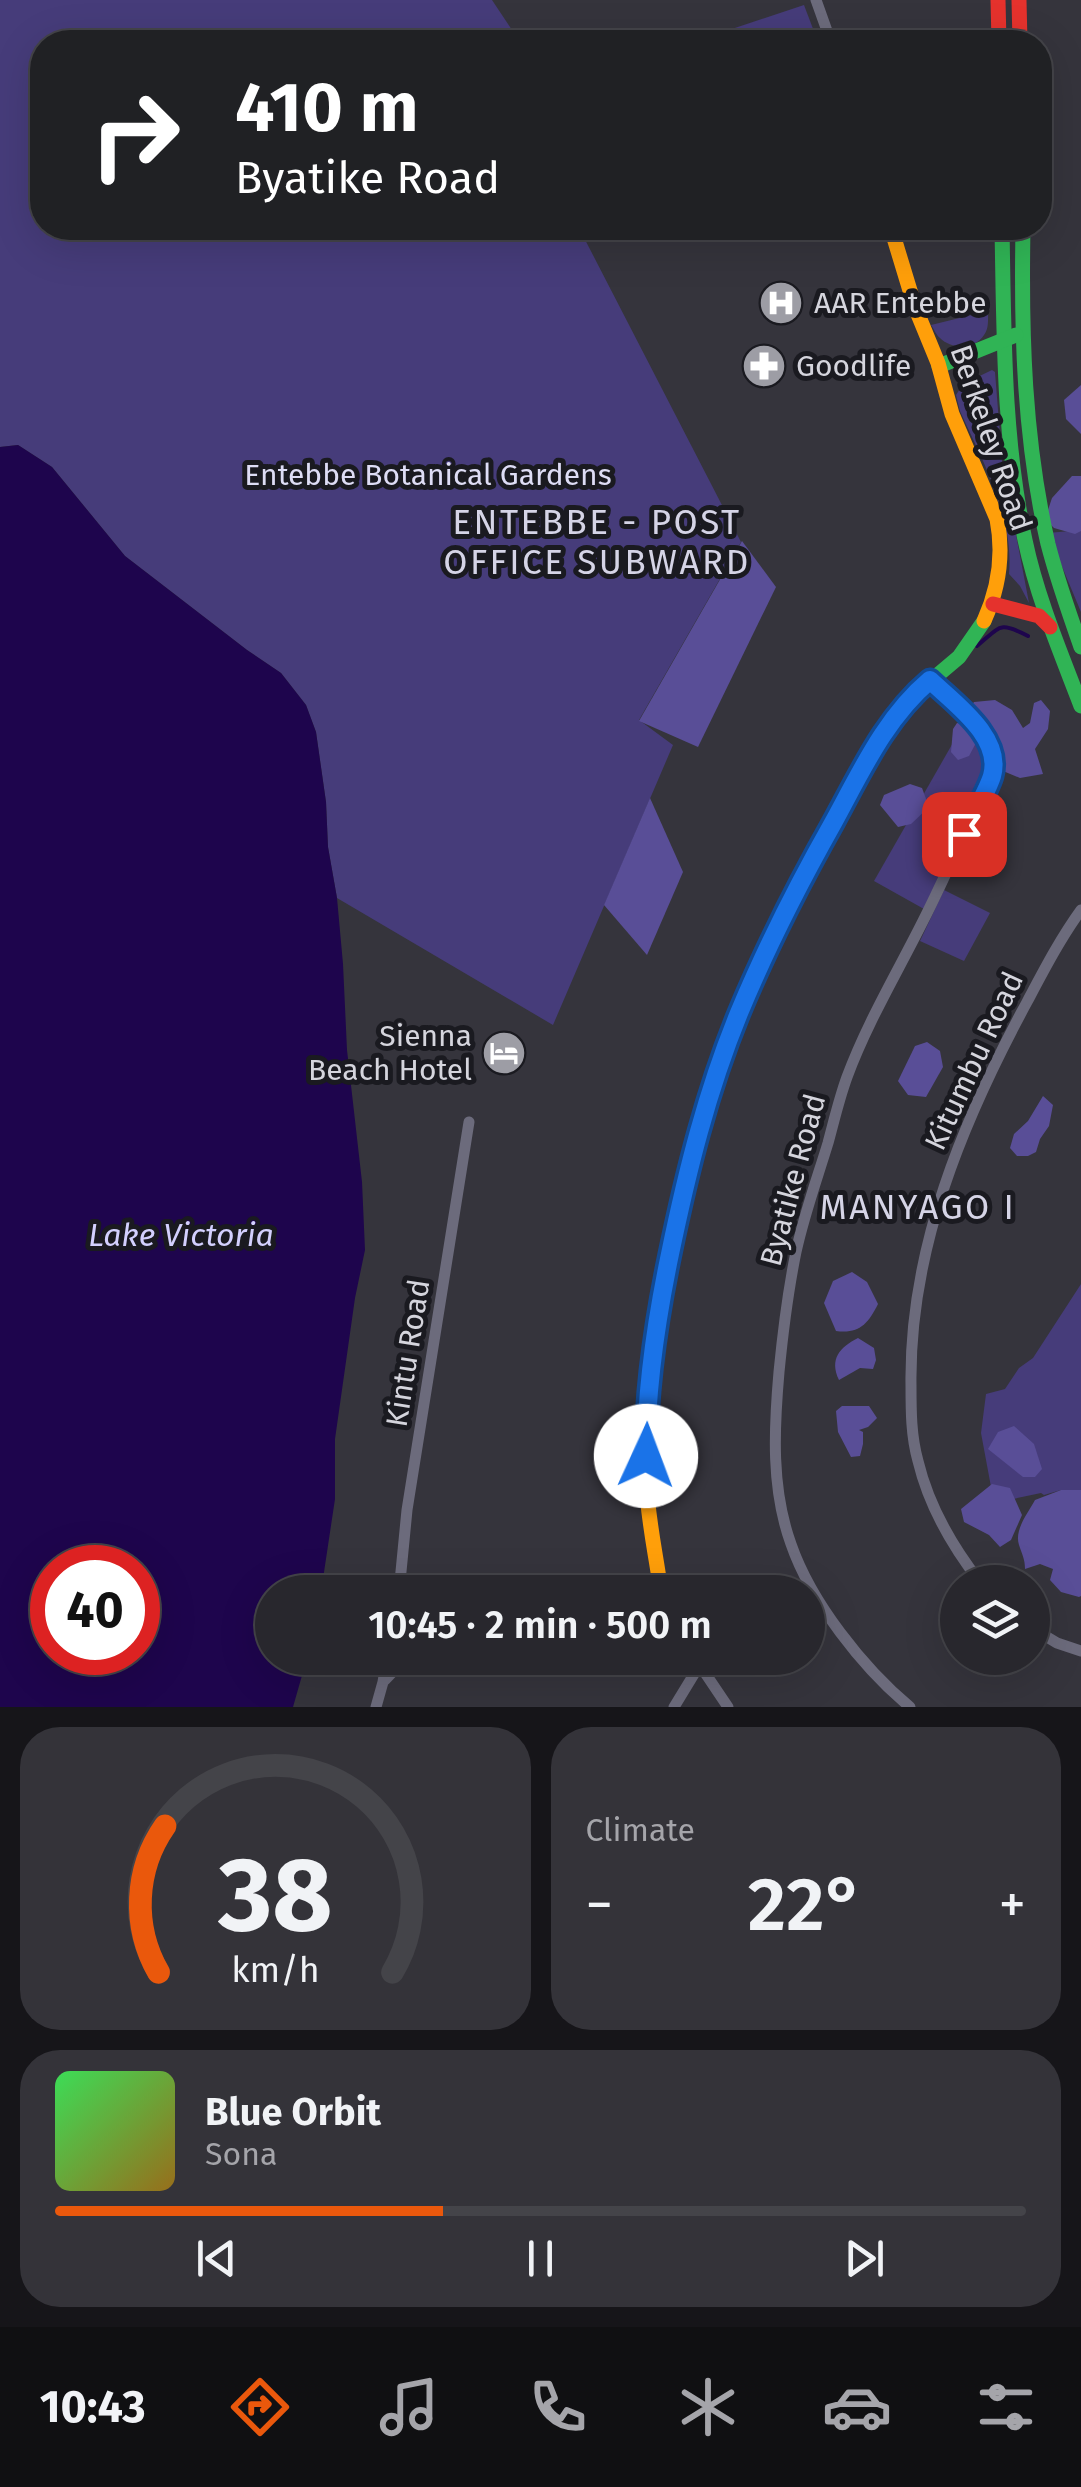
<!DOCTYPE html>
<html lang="en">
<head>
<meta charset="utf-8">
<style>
  body { margin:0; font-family:"Fira Sans",sans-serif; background:#343339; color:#f1f3f6; height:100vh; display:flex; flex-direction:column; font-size:38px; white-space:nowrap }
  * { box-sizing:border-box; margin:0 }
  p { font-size:32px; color:#a5a5aa }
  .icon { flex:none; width:55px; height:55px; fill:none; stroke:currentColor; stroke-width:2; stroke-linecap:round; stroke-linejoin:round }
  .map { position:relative; height:1707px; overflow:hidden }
  .details { display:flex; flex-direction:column; gap:20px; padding:20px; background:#161519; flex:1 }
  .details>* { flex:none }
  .top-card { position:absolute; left:30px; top:30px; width:1022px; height:210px; border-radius:40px; box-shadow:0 10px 40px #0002,0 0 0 2px #444449; background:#202124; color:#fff; overflow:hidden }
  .fabs { position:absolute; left:940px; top:1565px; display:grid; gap:20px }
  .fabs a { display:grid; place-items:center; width:110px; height:110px; border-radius:50%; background:#28272d; box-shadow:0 10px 40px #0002,0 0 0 2px #444449; font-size:50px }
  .speed { position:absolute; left:30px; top:1545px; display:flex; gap:20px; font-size:50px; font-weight:700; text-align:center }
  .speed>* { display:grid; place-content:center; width:130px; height:130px; border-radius:50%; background:#28272d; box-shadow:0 10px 40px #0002,0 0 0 2px #444449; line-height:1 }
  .speed .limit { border:15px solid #d22; background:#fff; color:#111 }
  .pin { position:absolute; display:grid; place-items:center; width:85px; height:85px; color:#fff; margin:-42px; border-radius:20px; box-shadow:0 5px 15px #0006 }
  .me { position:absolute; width:110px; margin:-55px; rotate:2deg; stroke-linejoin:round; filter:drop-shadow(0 0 8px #0008) }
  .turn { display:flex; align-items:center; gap:35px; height:210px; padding:0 40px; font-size:45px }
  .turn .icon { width:130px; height:130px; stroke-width:2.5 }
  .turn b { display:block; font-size:70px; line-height:85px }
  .big { font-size:75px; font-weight:600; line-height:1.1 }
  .details .card { flex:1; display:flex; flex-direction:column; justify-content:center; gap:15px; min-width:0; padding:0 35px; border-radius:40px; background:#343339 }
  .details .dial { align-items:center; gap:0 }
  .dial svg { height:260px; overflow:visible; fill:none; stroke:#444449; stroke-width:7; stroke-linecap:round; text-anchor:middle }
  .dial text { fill:#f1f3f6; stroke:none }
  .song { display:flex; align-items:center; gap:30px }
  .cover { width:120px; height:120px; border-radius:15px; background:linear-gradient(135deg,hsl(130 70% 55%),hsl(40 70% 35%)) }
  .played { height:10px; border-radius:5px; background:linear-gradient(90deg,#ea580c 40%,#444449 40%) }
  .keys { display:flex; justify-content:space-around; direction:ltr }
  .heat { display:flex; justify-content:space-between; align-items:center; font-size:55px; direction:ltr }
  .details .tiles { flex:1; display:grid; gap:20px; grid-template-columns:1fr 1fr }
  .card:last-child { grid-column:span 2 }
  .trip { position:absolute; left:255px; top:1575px; width:570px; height:100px; border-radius:50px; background:#28272d; box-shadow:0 10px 40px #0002,0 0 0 2px #444449; font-weight:600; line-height:100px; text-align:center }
  .tab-bar { display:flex; height:160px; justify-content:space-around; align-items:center; background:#101012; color:#a5a5aa }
  .tab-bar .icon { width:70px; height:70px }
  .tab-bar .current { color:#ea580c }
  .tab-bar b { font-size:45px; color:#f1f3f6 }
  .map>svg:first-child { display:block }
  .green { fill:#463c7a }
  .forest { fill:#594e97 }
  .water { fill:#1e054d; fill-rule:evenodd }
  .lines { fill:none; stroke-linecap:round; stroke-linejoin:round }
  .stream { stroke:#1e054d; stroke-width:4 }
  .street { stroke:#6c6b7c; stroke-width:11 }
  .fast { stroke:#30b455; stroke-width:15 }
  .slow { stroke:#ff9f0a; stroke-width:15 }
  .jam { stroke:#e5322d; stroke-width:15 }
  .route-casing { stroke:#114b97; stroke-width:25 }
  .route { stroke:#1a73e8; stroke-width:18 }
  .labels { text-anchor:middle; stroke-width:10; stroke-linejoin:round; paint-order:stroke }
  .poi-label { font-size:30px; fill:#d5d5dd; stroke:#1a1a20; text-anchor:start }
  .street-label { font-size:30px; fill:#d5d5dd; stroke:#1a1a20 }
  .park-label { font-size:30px; fill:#deddf5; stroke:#1a1a20 }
  .water-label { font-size:32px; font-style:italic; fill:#d3d0fe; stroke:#1a1a20 }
  .quarter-label { font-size:35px; letter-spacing:2.5px; fill:#d5d4e6; stroke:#1a1a20 }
</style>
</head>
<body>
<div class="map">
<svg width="1081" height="1707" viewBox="0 0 1081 1707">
  <rect width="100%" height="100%" fill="#35343c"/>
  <g class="green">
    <polygon points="0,0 492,0 520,42 42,42 42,228 579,228 741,542 639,720 673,745 553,1025 337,898 328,847 326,802 316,732 306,705 281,673 247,650 125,556 52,467 18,445 0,447"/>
    <polygon points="804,5 818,42 693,42"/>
    <path d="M988,311C988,319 989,329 984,335C975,349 952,350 940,338C936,335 934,329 931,325Z"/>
    <path d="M992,370L995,372L1002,461L1029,603L1020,586L1009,574C1014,517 983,462 960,411L956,395L963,384Z"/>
    <polygon points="1081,530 1081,612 1048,533"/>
    <polygon points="962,727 976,743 987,775 924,909 874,881"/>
    <polygon points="944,890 990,913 964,961 920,941"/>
    <polygon points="1081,1284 1081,1490 1061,1490 1044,1495 1041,1493 994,1503 981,1433 986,1394 1005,1389 1019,1368 1033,1358"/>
  </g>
  <g class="forest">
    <polygon points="1081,385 1081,434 1066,419 1064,400"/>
    <polygon points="1072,476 1081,476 1081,531 1075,534 1054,528 1045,519 1052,498"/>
    <polygon points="742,541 776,587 698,747 639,721"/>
    <polygon points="995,700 1012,710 1023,728 1030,723 1034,703 1041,700 1050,711 1048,729 1035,749 1043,774 1020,778 1003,771 998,758 967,711 974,702"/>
    <polygon points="957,723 968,725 977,741 969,756 958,760 951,752 953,729"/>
    <polygon points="910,784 922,788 929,807 911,824 898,827 880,805 884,795"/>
    <polygon points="650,798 683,872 647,955 604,905"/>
    <polygon points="927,1042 940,1051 943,1067 926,1097 908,1095 898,1081 915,1046"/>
    <polygon points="1043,1096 1053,1105 1049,1126 1040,1139 1036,1152 1028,1156 1017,1156 1010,1148 1014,1134 1028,1121"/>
    <path d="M852,1272L867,1282L878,1304C868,1324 859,1334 836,1331L824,1303L833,1281Z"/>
    <path d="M858,1338L874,1348L876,1360L873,1369L860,1368L839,1380C829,1359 840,1347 858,1338Z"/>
    <polygon points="842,1406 869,1406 877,1418 868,1427 859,1430 863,1432 863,1444 860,1456 851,1457 838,1432 836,1411"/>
    <polygon points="1014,1426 1034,1444 1042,1469 1035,1477 1023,1477 988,1449 998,1432"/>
    <polygon points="992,1484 1010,1488 1022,1515 1011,1540 1000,1547 989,1535 964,1522 961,1509"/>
    <path d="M1061,1490H1081V1596L1079,1597L1061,1592L1050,1580L1053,1569L1040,1564L1025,1569C1025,1559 1022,1554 1019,1545C1014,1530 1028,1513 1035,1500Z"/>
  </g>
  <path class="water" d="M18,445L52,467L125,556L247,650L281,673L306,705L316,732L326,802L328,847L337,898L343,964L347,1050L362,1182L365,1250L355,1298L335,1439V1499L321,1592H272V1658H307L293,1707H0V447ZM52,1568H138V1652H52Z"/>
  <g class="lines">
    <path class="stream" d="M977,646C1001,626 999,621 1028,636"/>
    <g class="street">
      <polyline points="816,0 831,42"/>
      <path d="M980,1582C952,1546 929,1507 918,1461C911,1436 911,1411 911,1385C909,1249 963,1120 1027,1002C1044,970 1060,939 1081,910"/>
      <polyline points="399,1592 407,1510 469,1122"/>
      <polyline points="630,1592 660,1585"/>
      <polyline points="1032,1628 1057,1643 1081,1651"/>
      <polyline points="695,1658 728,1707"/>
      <polyline points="385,1680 406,1658"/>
      <polyline points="376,1707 383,1682 387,1658"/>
      <polyline points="674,1707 699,1666"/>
      <path d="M910,1707C863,1668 811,1602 791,1544C771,1489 774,1429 779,1372C783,1331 788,1291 796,1252C804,1215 817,1179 828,1143C834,1121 839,1099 847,1077C867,1023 897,973 923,921C947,874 967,825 991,777L992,751L984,735L930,680"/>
    </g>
    <g class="fast">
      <path d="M1002,228C1004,332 1003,438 1025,540C1037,597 1060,651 1081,706"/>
      <path d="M1023,228C1021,334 1024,440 1048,544C1057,579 1069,613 1081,647"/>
      <polyline points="939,366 1016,335"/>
      <polyline points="755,979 807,870 887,725 907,701 959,657 984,621"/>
    </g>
    <g class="slow">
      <path d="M891,228L915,307L938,363L952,414L997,519C1004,555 999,588 984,621"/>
      <path d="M664,1592L660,1585C655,1550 647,1514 646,1478C642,1308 691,1136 755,979"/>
    </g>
    <g class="jam">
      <polyline points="998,0 999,42"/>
      <polyline points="1019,0 1020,42"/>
      <polyline points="993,604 1039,616 1050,627"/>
    </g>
  </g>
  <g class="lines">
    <g class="route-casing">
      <path id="route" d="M646,1456C646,1387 656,1321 670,1254C687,1172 707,1091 739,1013C766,948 798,885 833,823C861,772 885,718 930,680C954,703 1003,737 992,776C986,795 972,815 964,834"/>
    </g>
    <use href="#route" class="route"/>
  </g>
  <defs>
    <g id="hospital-disc" transform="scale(2.25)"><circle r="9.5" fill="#9d9da5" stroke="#1a1a20"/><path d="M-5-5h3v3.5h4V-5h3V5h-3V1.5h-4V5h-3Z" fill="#fff"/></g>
    <g id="pharmacy-disc" transform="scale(2.25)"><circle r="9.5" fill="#9d9da5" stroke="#1a1a20"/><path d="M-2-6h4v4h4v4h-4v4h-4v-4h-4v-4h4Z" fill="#fff"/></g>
    <g id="hotel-disc" transform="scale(2.25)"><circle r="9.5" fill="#9d9da5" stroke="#1a1a20"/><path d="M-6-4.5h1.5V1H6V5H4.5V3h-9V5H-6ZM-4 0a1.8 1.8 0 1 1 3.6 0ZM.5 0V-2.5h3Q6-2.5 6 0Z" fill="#fff"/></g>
  </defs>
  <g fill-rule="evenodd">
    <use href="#hospital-disc" x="781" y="303"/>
    <use href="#pharmacy-disc" x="764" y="366"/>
    <use href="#hotel-disc" x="504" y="1053"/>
  </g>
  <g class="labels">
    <g class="poi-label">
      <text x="814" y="313">AAR Entebbe</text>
      <text x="796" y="376">Goodlife</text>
      <text x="472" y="1046" text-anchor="end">Sienna<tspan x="472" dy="34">Beach Hotel</tspan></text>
    </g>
    <g class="street-label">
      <text transform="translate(991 438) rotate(71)" y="10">Berkeley Road</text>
      <text transform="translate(974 1061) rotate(-65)" y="10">Kitumbu Road</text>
      <text transform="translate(793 1180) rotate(-75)" y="10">Byatike Road</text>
      <text transform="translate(408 1353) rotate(-81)" y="10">Kintu Road</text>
    </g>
    <g class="park-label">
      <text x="428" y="485">Entebbe Botanical Gardens</text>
    </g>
    <g class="water-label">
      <text x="181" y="1246">Lake Victoria</text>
    </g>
    <g class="quarter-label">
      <text x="597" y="534">ENTEBBE - POST<tspan x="597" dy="40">OFFICE SUBWARD</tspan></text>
      <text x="918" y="1219">MANYAGO I</text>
    </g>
  </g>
</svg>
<div class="fabs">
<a><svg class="icon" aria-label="layers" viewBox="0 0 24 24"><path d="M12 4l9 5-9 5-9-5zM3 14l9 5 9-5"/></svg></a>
</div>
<div class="speed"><div class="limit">40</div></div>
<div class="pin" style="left:964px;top:834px;background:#d93025"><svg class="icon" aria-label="arrive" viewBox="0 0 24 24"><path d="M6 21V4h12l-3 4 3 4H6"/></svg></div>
<svg class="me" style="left:646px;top:1456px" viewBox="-20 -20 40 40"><circle r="19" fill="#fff"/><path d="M0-13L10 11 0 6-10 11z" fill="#1a73e8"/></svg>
<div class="trip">10:45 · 2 min · 500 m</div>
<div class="top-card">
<div class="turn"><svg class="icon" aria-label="right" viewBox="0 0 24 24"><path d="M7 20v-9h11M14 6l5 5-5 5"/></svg><div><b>410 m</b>Byatike Road</div></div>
</div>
</div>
<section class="details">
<div class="tiles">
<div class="card dial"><svg viewBox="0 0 100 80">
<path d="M14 69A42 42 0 1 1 86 69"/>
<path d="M14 69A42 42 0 0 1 16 24" stroke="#ea580c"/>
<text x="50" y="56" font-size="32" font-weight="700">38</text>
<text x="50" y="72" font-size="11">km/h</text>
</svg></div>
<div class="card"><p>Climate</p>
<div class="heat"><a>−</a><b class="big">22°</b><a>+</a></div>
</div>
<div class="card">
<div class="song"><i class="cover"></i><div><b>Blue Orbit</b><p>Sona</p></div></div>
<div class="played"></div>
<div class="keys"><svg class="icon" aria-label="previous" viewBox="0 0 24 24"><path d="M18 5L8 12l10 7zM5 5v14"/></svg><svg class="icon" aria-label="pause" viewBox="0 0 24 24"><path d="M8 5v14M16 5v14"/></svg><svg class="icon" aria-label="next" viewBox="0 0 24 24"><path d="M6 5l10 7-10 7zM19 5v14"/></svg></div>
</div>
</div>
</section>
<nav class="tab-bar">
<b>10:43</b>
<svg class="icon current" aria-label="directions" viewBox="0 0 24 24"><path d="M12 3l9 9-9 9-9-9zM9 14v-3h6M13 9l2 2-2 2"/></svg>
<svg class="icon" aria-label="music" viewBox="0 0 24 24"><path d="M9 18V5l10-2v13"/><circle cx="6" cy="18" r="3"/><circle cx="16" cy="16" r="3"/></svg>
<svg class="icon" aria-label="phone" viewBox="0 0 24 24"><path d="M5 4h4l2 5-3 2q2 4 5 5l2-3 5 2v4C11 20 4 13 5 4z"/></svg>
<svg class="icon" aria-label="climate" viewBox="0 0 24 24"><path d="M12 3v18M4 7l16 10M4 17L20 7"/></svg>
<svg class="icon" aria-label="car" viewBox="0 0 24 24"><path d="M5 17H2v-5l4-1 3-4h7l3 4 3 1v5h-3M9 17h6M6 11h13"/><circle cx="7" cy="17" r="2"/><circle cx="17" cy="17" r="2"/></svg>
<svg class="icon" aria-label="filters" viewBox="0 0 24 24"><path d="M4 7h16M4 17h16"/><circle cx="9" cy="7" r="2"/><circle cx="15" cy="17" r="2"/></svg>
</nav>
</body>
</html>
